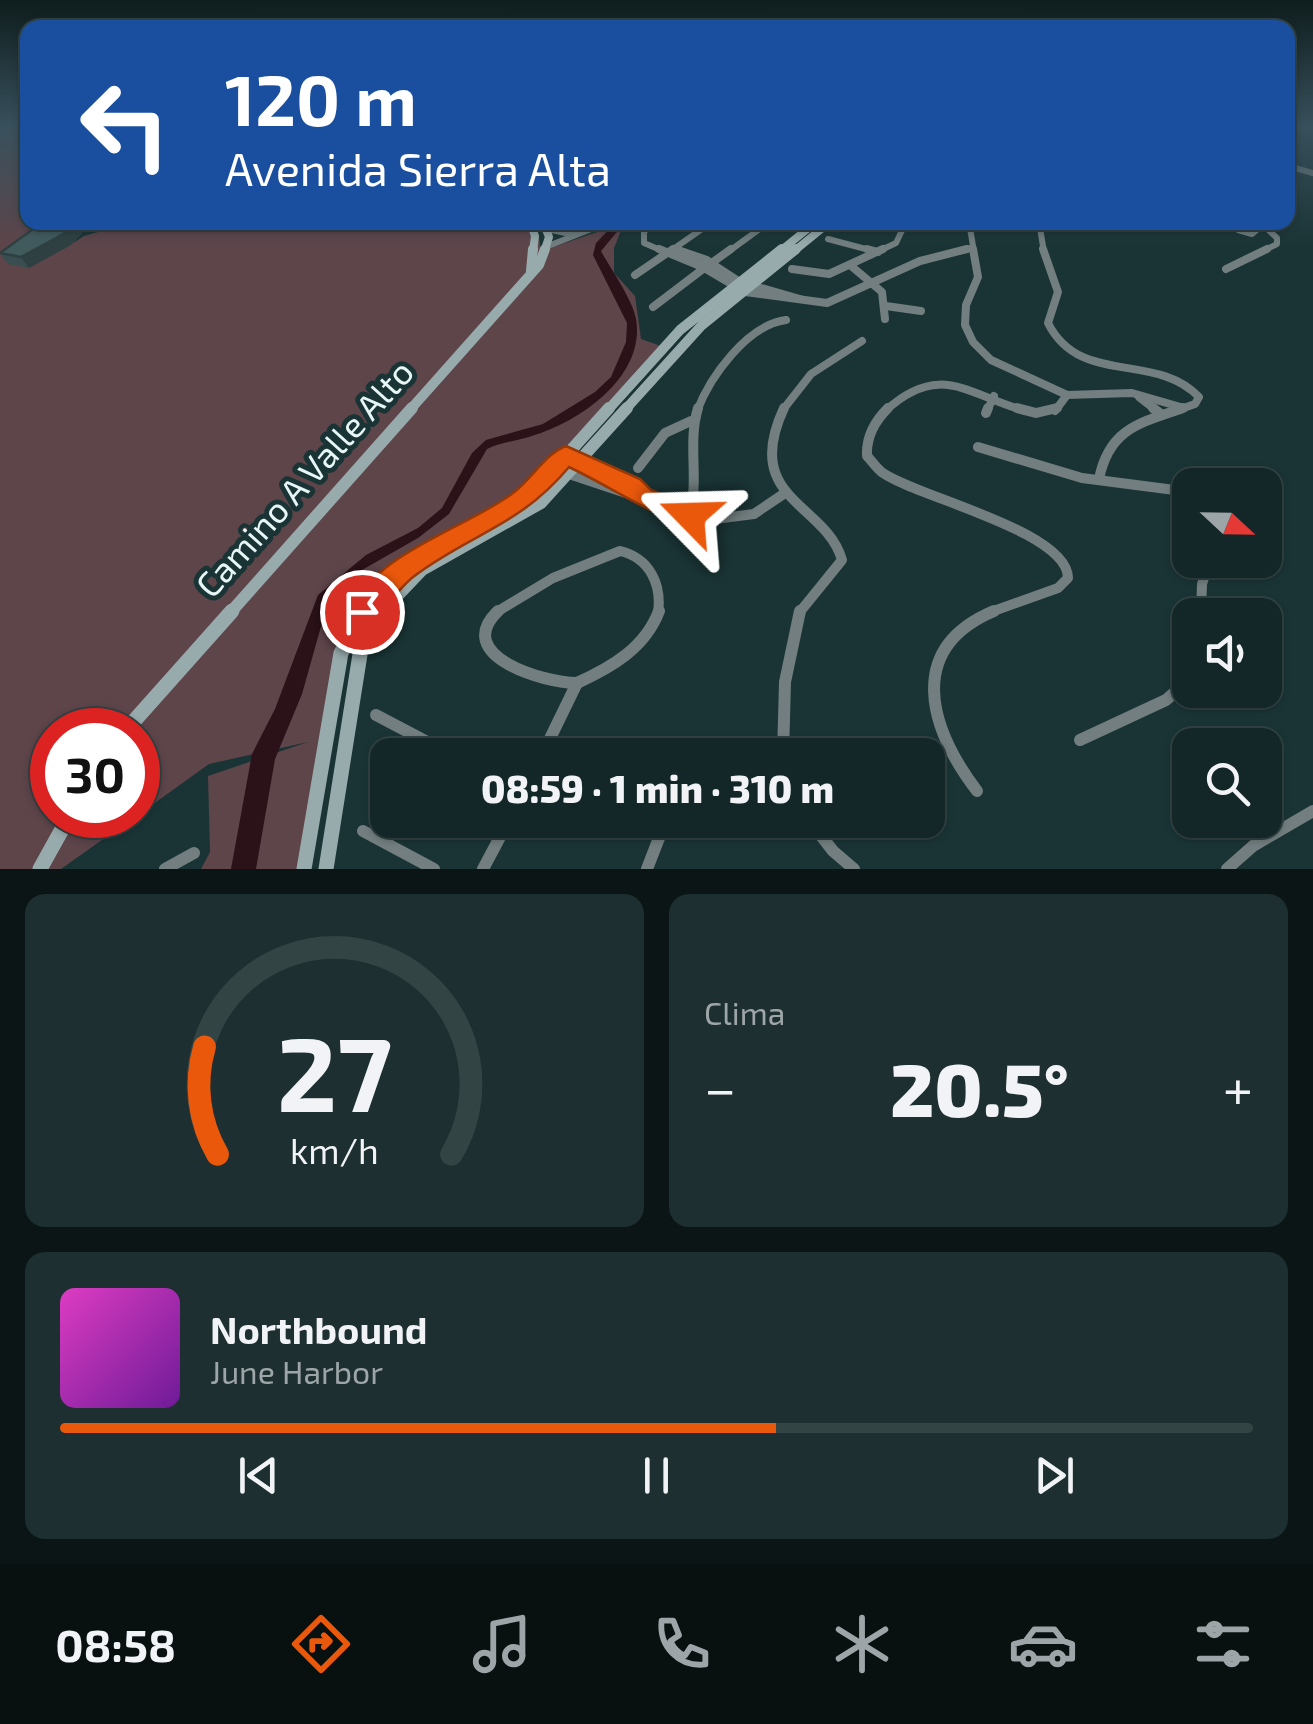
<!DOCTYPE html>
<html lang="es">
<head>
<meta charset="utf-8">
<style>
  body { margin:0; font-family:"Exo 2",sans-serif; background:#1d2f30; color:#f1f3f6; height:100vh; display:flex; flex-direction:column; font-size:38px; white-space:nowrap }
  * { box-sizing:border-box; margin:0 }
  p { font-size:32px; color:#9da5a8 }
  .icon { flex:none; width:55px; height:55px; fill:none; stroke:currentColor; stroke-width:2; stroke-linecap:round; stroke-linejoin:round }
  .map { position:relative; height:869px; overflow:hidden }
  .sheet { display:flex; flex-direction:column; gap:25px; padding:25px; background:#0b1516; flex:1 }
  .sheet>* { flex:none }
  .hud { position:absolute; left:20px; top:20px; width:1275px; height:210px; border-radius:20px; box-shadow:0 2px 8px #0004,0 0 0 2px #334445; background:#1a4fa0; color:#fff; overflow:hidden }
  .needle { width:65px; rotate:112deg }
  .buttons { position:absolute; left:1172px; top:468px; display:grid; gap:20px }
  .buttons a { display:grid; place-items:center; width:110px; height:110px; border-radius:20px; background:#142728; box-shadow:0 2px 8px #0004,0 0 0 2px #334445; font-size:50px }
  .speed { position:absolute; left:30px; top:708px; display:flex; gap:20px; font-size:50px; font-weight:700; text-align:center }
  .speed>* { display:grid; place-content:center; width:130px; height:130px; border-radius:50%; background:#142728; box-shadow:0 2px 8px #0004,0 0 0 2px #334445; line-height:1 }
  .speed .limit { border:15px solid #d22; background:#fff; color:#111 }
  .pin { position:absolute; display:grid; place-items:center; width:85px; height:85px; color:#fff; margin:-42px; border:5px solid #fff; border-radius:50%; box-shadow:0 2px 10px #0007 }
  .me { position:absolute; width:110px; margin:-55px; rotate:292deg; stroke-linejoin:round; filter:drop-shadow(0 0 8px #0008) }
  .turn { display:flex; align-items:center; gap:35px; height:210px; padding:0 40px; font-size:45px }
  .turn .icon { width:130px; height:130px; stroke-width:2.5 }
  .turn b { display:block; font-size:70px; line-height:85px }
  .big { font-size:75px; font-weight:800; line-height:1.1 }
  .sheet .widget { flex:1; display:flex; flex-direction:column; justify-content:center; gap:15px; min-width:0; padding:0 35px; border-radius:20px; background:#1d2f30 }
  .sheet .dial { align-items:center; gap:0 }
  .dial svg { height:260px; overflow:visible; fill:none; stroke:#334445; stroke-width:7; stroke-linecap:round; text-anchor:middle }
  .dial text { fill:#f1f3f6; stroke:none }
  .song { display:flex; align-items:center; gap:30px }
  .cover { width:120px; height:120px; border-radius:15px; background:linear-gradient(135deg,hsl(310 70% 55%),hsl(280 70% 35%)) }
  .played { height:10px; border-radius:5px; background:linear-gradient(90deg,#ea580c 60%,#334445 60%) }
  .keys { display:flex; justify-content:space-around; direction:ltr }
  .heat { display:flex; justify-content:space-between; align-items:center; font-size:55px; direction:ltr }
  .sheet .tiles { flex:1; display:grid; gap:25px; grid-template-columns:1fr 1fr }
  .widget:last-child { grid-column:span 2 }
  .trip { position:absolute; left:370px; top:738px; width:575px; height:100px; border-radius:20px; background:#142728; box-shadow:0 2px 8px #0004,0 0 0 2px #334445; font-weight:800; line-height:100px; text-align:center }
  .menu { display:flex; height:160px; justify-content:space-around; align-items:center; background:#081010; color:#9da5a8 }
  .menu .icon { width:70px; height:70px }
  .menu .on { color:#ea580c }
  .menu b { font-size:45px; color:#f1f3f6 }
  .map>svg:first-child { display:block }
  .green { fill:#5d454a }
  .water { fill:#2b1118 }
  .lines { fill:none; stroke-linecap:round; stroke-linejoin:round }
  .street-far3 { stroke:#727e7f; stroke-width:6 }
  .street-far2 { stroke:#727e7f; stroke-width:8 }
  .street-far1 { stroke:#727e7f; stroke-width:10 }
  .street { stroke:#727e7f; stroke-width:12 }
  .secondary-far3 { stroke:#98abac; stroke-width:8 }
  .secondary-far2 { stroke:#98abac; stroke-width:10 }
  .secondary-far1 { stroke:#98abac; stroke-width:12 }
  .secondary { stroke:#98abac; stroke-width:15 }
  .wall { fill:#384e50 }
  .shaded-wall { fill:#2e4041 }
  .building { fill:#415b5d; stroke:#2e4041; stroke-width:2.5 }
  .route { fill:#ea580c; stroke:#983908; stroke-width:2.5 }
  .labels { text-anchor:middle; stroke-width:10; stroke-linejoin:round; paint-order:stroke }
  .street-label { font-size:35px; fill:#e7f6f7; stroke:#1a3435 }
</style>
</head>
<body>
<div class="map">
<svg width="1313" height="869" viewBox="0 0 1313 869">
  <rect width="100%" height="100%" fill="#1a3435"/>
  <polygon class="green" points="0,125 27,125 28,222 85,223 73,243 84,236 133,222 530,222 539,237 541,251 624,223 614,248 614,273 635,296 641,339 664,347 537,488 351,630 300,869 201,869 210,852 208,776 308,742 209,764 138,815 138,730 52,730 52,815 137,815 61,869 0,869"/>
  <path class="water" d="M615,223H622L621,227L601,251C610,268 633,300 636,319C646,376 580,422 532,436C517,441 501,442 487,449L449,514L418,538L362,570L334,593L327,605L302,694L275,759L256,869H231L252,754L275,709L318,595L366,555L418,528L442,508L472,453L486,440L543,424L595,392L611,377L626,342L627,323L593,255L596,243Z"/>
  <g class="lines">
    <g class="street-far3">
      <polyline points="1288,166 1313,173"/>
      <polyline points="653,222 644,232 644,243 665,252"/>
      <polyline points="969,222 974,252"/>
      <polyline points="1039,222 1044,252"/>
      <polyline points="1233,222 1238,230 1252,234 1265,223"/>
      <polyline points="547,229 575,235"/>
      <polyline points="828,239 877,252"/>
      <polyline points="548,246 609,222"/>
      <polyline points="675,249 683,252"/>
      <polyline points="669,252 712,222"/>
      <polyline points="728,252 769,222"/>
      <polyline points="877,252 896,243 906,222"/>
      <polyline points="957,252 971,248"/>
      <polyline points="1261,252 1277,244 1277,238 1263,225"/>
    </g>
    <g class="street-far2">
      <polyline points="659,249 700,266"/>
      <polyline points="675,249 707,260"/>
      <polyline points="867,249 878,252"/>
      <polyline points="973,249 978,277 966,305 965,325 973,342 991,360 1067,395 1132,393 1184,408"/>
      <path d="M1043,249L1058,292L1048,323C1080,387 1155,351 1199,397L1195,404L1175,411"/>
      <polygon points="713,262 713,268 699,265"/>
      <polyline points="713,262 731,249"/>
      <polyline points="714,265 740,282 800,299"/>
      <polyline points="850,265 882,292 885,319"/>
      <polyline points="706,269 745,292 827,303 920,261 967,249"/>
      <polyline points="792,269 829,274 883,249"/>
      <polyline points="1226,269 1267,249"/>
      <polyline points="635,275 673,249"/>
      <polyline points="886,306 921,311"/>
      <polyline points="653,307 703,269"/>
      <polyline points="1139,397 1157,411"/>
      <path d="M697,411C710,377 747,325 786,320"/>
      <polyline points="782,411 811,374 862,341"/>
      <path d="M885,411C941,360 969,396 1026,411"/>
      <polyline points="987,411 994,396"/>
      <polyline points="1055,411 1067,395"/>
    </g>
    <g class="street-far1">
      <path d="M784,408C741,500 826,503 842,560L799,613"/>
      <path d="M888,408C874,422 866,437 867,456C872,461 877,469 883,473C917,497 1068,531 1068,578L1058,588L988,613"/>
      <polyline points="1017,408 1036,413 1057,408"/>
      <polyline points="1153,408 1162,415"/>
      <polyline points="986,413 988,408"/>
      <polyline points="978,447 1082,478 1190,492"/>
      <polyline points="576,460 632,486 643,497"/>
      <polyline points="638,468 665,433 691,421"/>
      <polyline points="563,472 707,520 754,514 785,493"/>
      <path d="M1099,479C1109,429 1139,423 1183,408"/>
      <path d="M689,516C700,481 687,444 698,408"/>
      <path d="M495,613L553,578L620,551C650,558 662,585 658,613"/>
      <polyline points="1201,613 1202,584 1210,560"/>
    </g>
    <g class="street">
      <path d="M498,611C451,656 545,683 577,683"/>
      <polyline points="1201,615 1201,611"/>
      <path d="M577,683C612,667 645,648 659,611"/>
      <polyline points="376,715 452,755"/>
      <polyline points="1080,740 1166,700 1190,679"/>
      <polyline points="542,755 577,683"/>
      <polyline points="783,755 785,682 800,611"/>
      <path d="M977,791C930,729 904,649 994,611"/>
      <polyline points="809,820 833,851 854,869"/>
      <polyline points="363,831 434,869"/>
      <polyline points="165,869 194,853"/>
      <polyline points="483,869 509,820"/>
      <polyline points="647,869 666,820"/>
      <polyline points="1227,869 1253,846 1313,811"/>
    </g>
    <g class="secondary-far3">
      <polyline points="530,222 535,236 533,252"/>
      <polyline points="543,222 549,237 544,252"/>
      <polyline points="779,252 816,222"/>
      <polyline points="793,252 830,222"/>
    </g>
    <g class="secondary-far2">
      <polyline points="531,271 533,249"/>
      <polyline points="409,411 539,265 545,249"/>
      <polyline points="607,411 680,330 782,249"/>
      <polyline points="624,411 702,325 796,249"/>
    </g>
    <g class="secondary-far1">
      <polyline points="230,613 412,408"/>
      <polyline points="364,613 401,574 537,488 609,408"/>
      <polyline points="381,613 422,570 541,503 627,408"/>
    </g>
    <g class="secondary">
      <polyline points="126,730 232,611"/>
      <polyline points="40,869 70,815"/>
      <polyline points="304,869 341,653 366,611"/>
      <polyline points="326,869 361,648 382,611"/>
    </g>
  </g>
  <polygon class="wall" points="43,222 92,222 71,245 29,268 8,264 0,253"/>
  <polygon class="shaded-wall" points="74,222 92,222 71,245 29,268 21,257"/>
  <polygon class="building" points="43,222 74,222 63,234 21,257 0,253"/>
  <linearGradient id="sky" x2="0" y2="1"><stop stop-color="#0e1d1d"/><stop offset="0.51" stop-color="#38505c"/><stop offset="1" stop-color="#38505c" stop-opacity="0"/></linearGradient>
  <rect width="1313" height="247" fill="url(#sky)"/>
  <path class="route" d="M566,446L640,479L651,490L698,509L702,516L698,523L690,526C646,512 611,487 569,467C519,527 469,534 413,577C395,591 384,616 362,624L353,621L349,612C376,552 463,530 513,493C531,480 546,453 566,446Z"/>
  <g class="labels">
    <g class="street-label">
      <text transform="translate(305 479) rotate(-48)" y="12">Camino A Valle Alto</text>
    </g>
  </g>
</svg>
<div class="buttons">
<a><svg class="needle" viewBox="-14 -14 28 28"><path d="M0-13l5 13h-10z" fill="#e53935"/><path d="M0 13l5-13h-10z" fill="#9da5a8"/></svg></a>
<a><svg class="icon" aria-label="sound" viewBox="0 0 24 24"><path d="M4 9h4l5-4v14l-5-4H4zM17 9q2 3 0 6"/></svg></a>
<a><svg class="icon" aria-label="search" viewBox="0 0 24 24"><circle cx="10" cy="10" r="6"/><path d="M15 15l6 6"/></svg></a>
</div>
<div class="speed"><div class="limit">30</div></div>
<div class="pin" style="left:362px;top:612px;background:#d93025"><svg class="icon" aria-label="arrive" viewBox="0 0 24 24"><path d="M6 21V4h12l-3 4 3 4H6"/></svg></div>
<svg class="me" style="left:690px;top:516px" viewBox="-20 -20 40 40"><path d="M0-17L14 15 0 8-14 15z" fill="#ea580c" stroke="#fff" stroke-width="4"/></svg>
<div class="trip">08:59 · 1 min · 310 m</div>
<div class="hud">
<div class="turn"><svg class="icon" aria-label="left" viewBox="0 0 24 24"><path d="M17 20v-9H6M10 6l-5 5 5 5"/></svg><div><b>120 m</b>Avenida Sierra Alta</div></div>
</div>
</div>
<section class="sheet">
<div class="tiles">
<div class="widget dial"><svg viewBox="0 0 100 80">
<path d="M14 69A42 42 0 1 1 86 69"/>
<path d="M14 69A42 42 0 0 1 10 36" stroke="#ea580c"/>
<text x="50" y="56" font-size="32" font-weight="700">27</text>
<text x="50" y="72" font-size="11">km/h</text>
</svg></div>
<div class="widget"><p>Clima</p>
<div class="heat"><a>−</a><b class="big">20.5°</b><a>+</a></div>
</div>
<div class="widget">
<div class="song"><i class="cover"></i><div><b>Northbound</b><p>June Harbor</p></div></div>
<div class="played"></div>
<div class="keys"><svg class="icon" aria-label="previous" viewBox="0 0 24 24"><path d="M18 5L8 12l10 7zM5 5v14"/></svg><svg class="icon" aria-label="pause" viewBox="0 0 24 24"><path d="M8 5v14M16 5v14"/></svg><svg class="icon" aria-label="next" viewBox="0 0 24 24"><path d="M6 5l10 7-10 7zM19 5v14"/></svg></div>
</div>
</div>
</section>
<nav class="menu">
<b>08:58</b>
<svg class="icon on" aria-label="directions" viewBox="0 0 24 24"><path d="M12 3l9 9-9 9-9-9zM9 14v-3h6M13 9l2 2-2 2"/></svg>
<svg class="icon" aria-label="music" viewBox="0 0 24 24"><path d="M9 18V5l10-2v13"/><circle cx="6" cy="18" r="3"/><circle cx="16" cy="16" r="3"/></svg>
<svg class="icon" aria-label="phone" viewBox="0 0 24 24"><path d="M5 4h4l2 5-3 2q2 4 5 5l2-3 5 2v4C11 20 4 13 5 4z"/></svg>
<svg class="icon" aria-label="climate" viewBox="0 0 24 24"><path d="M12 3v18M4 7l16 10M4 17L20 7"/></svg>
<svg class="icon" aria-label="car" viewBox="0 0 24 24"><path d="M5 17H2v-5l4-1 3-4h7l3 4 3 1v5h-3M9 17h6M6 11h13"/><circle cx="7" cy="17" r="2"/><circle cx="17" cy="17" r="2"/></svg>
<svg class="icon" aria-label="filters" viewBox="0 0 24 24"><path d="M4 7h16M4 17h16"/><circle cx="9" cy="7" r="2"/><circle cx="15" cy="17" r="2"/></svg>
</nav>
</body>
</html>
